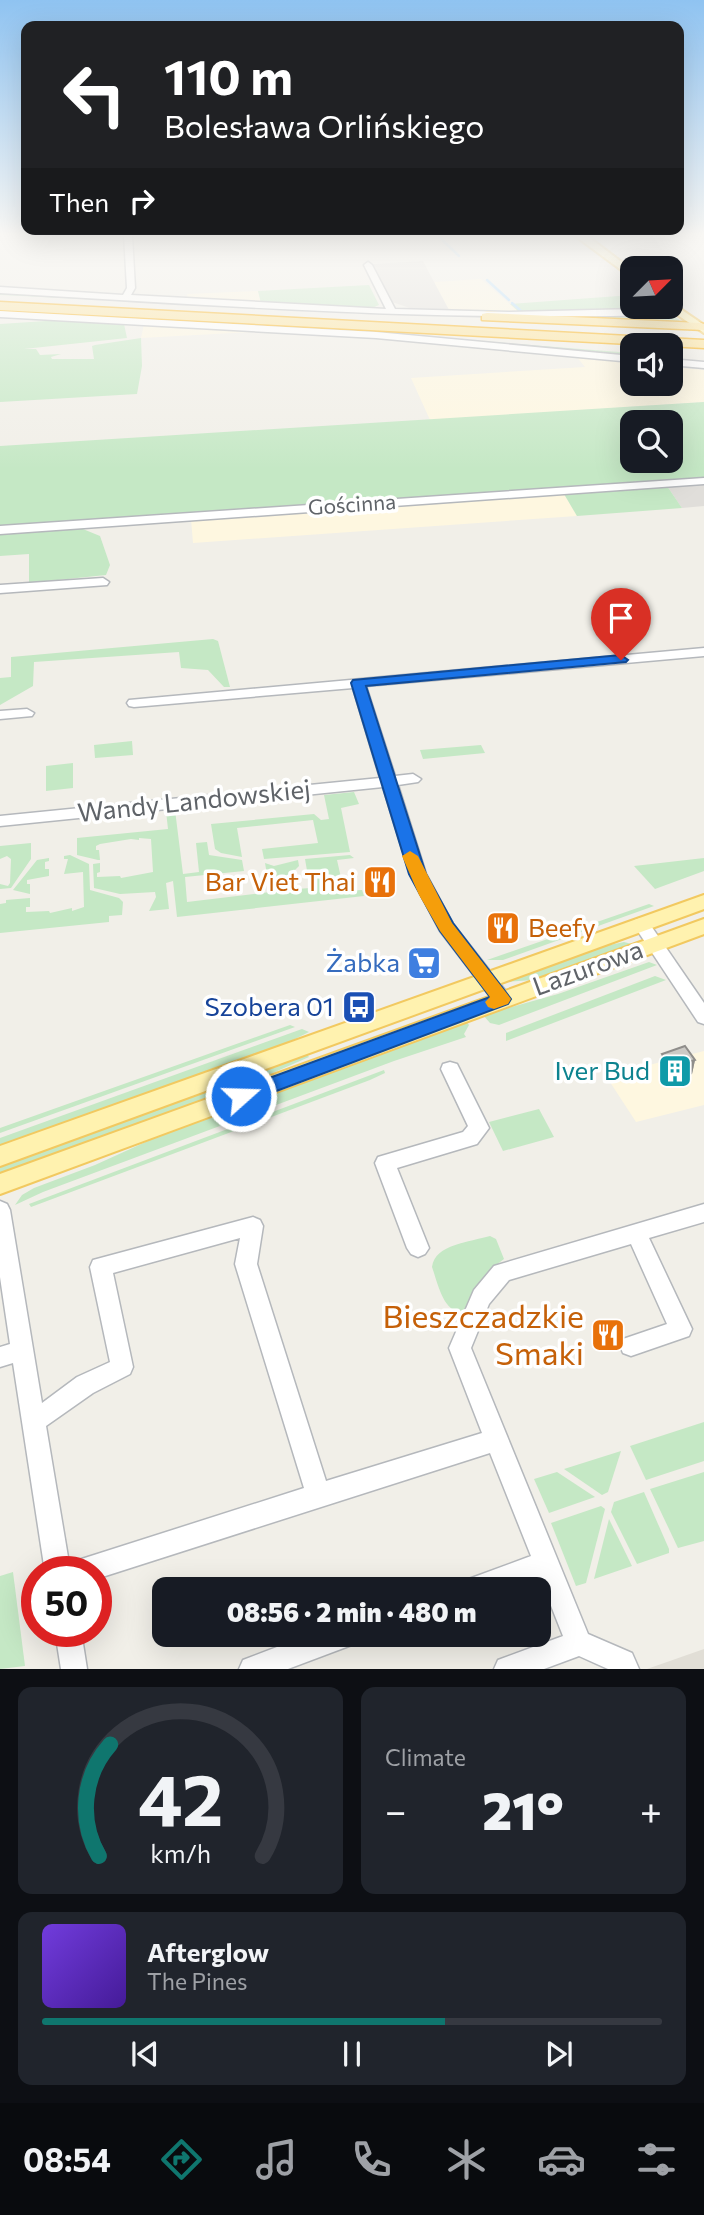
<!DOCTYPE html>
<html lang="en">
<head>
<meta charset="utf-8">
<style>
  body { margin:0; font-family:Commissioner,sans-serif; background:#20242c; color:#f1f3f6; height:100vh; display:flex; flex-direction:column; font-size:26px; white-space:nowrap }
  * { box-sizing:border-box; margin:0 }
  p { font-size:23px; color:#9ea1a6 }
  .icon { flex:none; width:38px; height:38px; fill:none; stroke:currentColor; stroke-width:2; stroke-linecap:round; stroke-linejoin:round }
  .map { position:relative; height:1669px; overflow:hidden }
  .drawer { display:flex; flex-direction:column; gap:18px; padding:18px; background:#0d0f14; flex:1 }
  .drawer>* { flex:none }
  .guide { position:absolute; left:21px; top:21px; width:663px; height:214px; border-radius:14px; box-shadow:0 7px 28px #0002; background:#202124; color:#fff; overflow:hidden }
  .needle { width:46px; rotate:66deg }
  .controls { position:absolute; left:620px; top:256px; display:grid; gap:14px }
  .controls a { display:grid; place-items:center; width:63px; height:63px; border-radius:14px; background:#171b24; box-shadow:0 7px 28px #0002; font-size:35px }
  .speed { position:absolute; left:21px; top:1556px; display:flex; gap:14px; font-size:35px; font-weight:700; text-align:center }
  .speed>* { display:grid; place-content:center; width:91px; height:91px; border-radius:50%; background:#171b24; box-shadow:0 7px 28px #0002; line-height:1 }
  .speed .limit { border:10px solid #d22; background:#fff; color:#111 }
  .pin { position:absolute; display:grid; place-items:center; width:60px; height:60px; color:#fff; margin:-72px -30px; border-radius:50% 50% 50% 0; rotate:-45deg; box-shadow:0 0 7px #0007 }
  .pin .icon { rotate:45deg }
  .me { position:absolute; width:77px; margin:-38px; rotate:70deg; stroke-linejoin:round; filter:drop-shadow(0 0 5px #0008) }
  .turn { display:flex; align-items:center; gap:24px; height:147px; padding:0 28px; font-size:32px }
  .turn .icon { width:91px; height:91px; stroke-width:2.5 }
  .turn b { display:block; font-size:49px; line-height:60px }
  .then { display:flex; align-items:center; height:66px; padding:0 28px; background:#0003; gap:14px; font-size:26px }
  .big { font-size:52px; font-weight:800; line-height:1.1 }
  .drawer .widget { flex:1; display:flex; flex-direction:column; justify-content:center; gap:10px; min-width:0; padding:0 24px; border-radius:14px; background:#20242c }
  .drawer .dial { align-items:center; gap:0 }
  .dial svg { height:182px; overflow:visible; fill:none; stroke:#363941; stroke-width:7; stroke-linecap:round; text-anchor:middle }
  .dial text { fill:#f1f3f6; stroke:none }
  .song { display:flex; align-items:center; gap:21px }
  .cover { width:84px; height:84px; border-radius:10px; background:linear-gradient(135deg,hsl(260 70% 55%),hsl(260 70% 35%)) }
  .played { height:7px; border-radius:4px; background:linear-gradient(90deg,#0f766e 65%,#363941 65%) }
  .keys { display:flex; justify-content:space-around; direction:ltr }
  .heat { display:flex; justify-content:space-between; align-items:center; font-size:38px; direction:ltr }
  .drawer .tiles { flex:1; display:grid; gap:18px; grid-template-columns:1fr 1fr }
  .widget:last-child { grid-column:span 2 }
  .trip { position:absolute; left:152px; top:1577px; width:399px; height:70px; border-radius:14px; background:#171b24; box-shadow:0 7px 28px #0002; font-weight:800; line-height:70px; text-align:center }
  .tab-bar { display:flex; height:112px; justify-content:space-around; align-items:center; background:#090b0e; color:#9ea1a6 }
  .tab-bar .icon { width:49px; height:49px }
  .tab-bar .active { color:#0f766e }
  .tab-bar b { font-size:32px; color:#f1f3f6 }
  .map>svg:first-child { display:block }
  .commercial { fill:#fef7e0 }
  .industrial { fill:#e0deda }
  .education { fill:#e1ded6 }
  .green { fill:#c5e8c5; fill-rule:evenodd }
  .lines { fill:none; stroke-linecap:round; stroke-linejoin:round }
  .stream { stroke:#aadaff; stroke-width:2.5 }
  .minor-casing { stroke:#b5b8bc; stroke-width:3 }
  .major-casing { stroke:#f2c960; stroke-width:4 }
  .highway-casing { stroke:#f9ab00; stroke-width:3 }
  .minor { fill:#fff; fill-rule:evenodd }
  .major { fill:#fff2af; fill-rule:evenodd }
  .highway { fill:#fde293; fill-rule:evenodd }
  .wall { fill:#afaea9 }
  .shaded-wall { fill:#8f8d8a }
  .building { fill:#cccac5; stroke:#8f8d8a; stroke-width:2 }
  .route { fill:#1a73e8; stroke:#114b97; stroke-width:2 }
  .slow { fill:#f59e0b }
  .labels { text-anchor:middle; stroke-width:7; stroke-linejoin:round; paint-order:stroke }
  .far-street-label { font-size:21px; fill:#5f6368; stroke:#fff }
  .street-label { font-size:26px; fill:#5f6368; stroke:#fff }
  .food-label { font-size:26px; fill:#c56008; stroke:#fff; text-anchor:end }
  .shop-label { font-size:26px; fill:#366cbe; stroke:#fff; text-anchor:end }
  .transit-label { font-size:26px; fill:#164399; stroke:#fff; text-anchor:end }
  .culture-label { font-size:26px; fill:#0d838f; stroke:#fff; text-anchor:end }
  .near-food-label { font-size:32px; fill:#c56008; stroke:#fff; text-anchor:end }
</style>
</head>
<body>
<div class="map">
<svg width="704" height="1669" viewBox="0 0 704 1669">
  <rect width="100%" height="100%" fill="#f1efe8"/>
  <g class="commercial">
    <polygon points="481,279 519,312 449,310 434,282"/>
    <polygon points="258,291 261,303 188,299 187,294"/>
    <polygon points="144,324 272,331 141,338"/>
    <polygon points="576,356 632,362 632,383 670,383 670,367 704,370 704,402 430,420 411,378 585,367"/>
    <polygon points="564,494 577,516 193,543 191,519"/>
    <polygon points="704,1051 704,1105 636,1122 606,1076"/>
  </g>
  <g class="industrial">
    <polygon points="423,261 434,282 449,310 413,309 392,302 373,264"/>
    <polygon points="704,484 704,506 682,508 667,486"/>
  </g>
  <polygon class="education" points="704,1649 704,1669 647,1669"/>
  <g class="green">
    <polygon points="369,285 379,305 372,308 261,303 258,291"/>
    <polygon points="0,292 192,302 595,316 666,313 680,320 676,323 312,310 0,295"/>
    <polygon points="632,295 632,306 664,308 519,312 510,304"/>
    <polygon points="0,310 290,326 632,353 632,357 488,345 0,313"/>
    <polygon points="61,320 124,324 127,338 24,349 36,349 40,355 61,354 51,357 52,359 94,359 92,346 95,345 141,338 142,366 137,394 0,402 0,324"/>
    <path d="M704,402V477L0,527V446ZM632,422H670V460H632Z"/>
    <polygon points="667,486 682,508 577,516 564,494"/>
    <polygon points="78,527 100,536 110,565 106,575 29,583 29,554 0,556 0,532"/>
    <polygon points="213,639 218,641 230,687 224,687 208,670 181,668 179,652 34,662 33,686 0,705 0,678 11,677 11,657"/>
    <polygon points="132,741 133,755 95,758 94,745"/>
    <polygon points="481,745 485,753 423,759 420,750"/>
    <polygon points="73,763 73,788 46,791 46,766"/>
    <polygon points="354,792 359,804 341,808 350,852 264,859 262,849 318,843 313,820 237,828 242,857 221,853 215,849 211,824 314,814 321,820 329,819 324,795"/>
    <polygon points="175,810 183,874 199,872 196,843 207,842 209,855 242,860 244,871 185,877 187,902 270,892 265,863 274,866 298,860 299,866 291,874 294,876 297,889 310,888 305,859 350,855 354,858 337,860 344,891 362,890 364,896 177,917 173,881 166,883 169,909 149,911 156,897 155,892 120,894 94,888 93,864 100,863 100,872 97,873 97,877 120,876 121,878 153,872 151,839 139,838 139,840 131,839 100,844 96,846 96,850 99,850 100,860 98,860 77,855 77,838 168,829 166,811"/>
    <polygon points="31,843 31,859 11,888 0,889 0,884 8,886 10,883 11,859 7,856 0,859 0,846"/>
    <polygon points="70,855 89,864 90,890 119,898 123,902 122,915 109,916 109,922 0,933 0,904 6,903 6,900 30,898 30,907 26,907 26,912 49,911 50,913 72,908 72,911 84,907 83,872 64,874 68,859 64,859 64,856"/>
    <polygon points="49,858 49,861 45,862 45,869 49,869 49,876 27,880 27,884 30,884 30,894 13,890 37,860"/>
    <polygon points="704,858 704,871 655,889 634,866"/>
    <polygon points="649,904 654,906 503,960 487,960"/>
    <polygon points="624,942 632,944 533,980 506,982 605,946"/>
    <polygon points="649,962 657,965 499,1025 490,1023 483,1015 558,994"/>
    <polygon points="655,976 666,980 506,1041 506,1033"/>
    <polygon points="466,1021 469,1025 464,1034 466,1037 394,1061 43,1192 15,1205 22,1195 34,1188 95,1165 161,1135"/>
    <polygon points="290,1025 295,1027 0,1133 0,1128"/>
    <polygon points="302,1029 309,1032 289,1042 0,1146 0,1138"/>
    <polygon points="307,1054 309,1057 248,1084 0,1175 0,1165"/>
    <polygon points="384,1070 385,1073 370,1080 31,1207 29,1204"/>
    <polygon points="539,1109 554,1137 503,1151 489,1122"/>
    <path d="M490,1236L496,1239L504,1259L492,1268L467,1310L463,1313C443,1312 438,1284 432,1267C435,1244 470,1242 490,1236Z"/>
    <polygon points="704,1422 704,1461 646,1480 630,1446"/>
    <polygon points="621,1451 608,1492 602,1495 564,1469"/>
    <polygon points="557,1472 595,1497 549,1513 534,1479"/>
    <polygon points="704,1472 704,1541 678,1548 650,1489"/>
    <polygon points="644,1492 669,1549 669,1553 637,1564 611,1512 614,1502"/>
    <polygon points="601,1506 605,1509 586,1583 576,1586 551,1523"/>
    <polygon points="609,1519 632,1566 594,1579"/>
    <polygon points="13,1572 25,1666 0,1669 0,1576"/>
  </g>
  <g class="lines">
    <g class="stream">
      <polyline points="437,235 459,256"/>
      <polyline points="487,280 509,300"/>
      <polyline points="512,303 520,310"/>
    </g>
    <g class="minor-casing">
      <g id="minor">
        <path d="M124,235H132L135,288L131,295L386,309L364,265L368,262L372,265L395,309L509,312L678,308L682,311L678,314C451,323 226,306 0,293V287L123,295L127,288Z"/>
        <polygon points="0,311 376,332 632,356 632,362 376,338 0,317"/>
        <polygon points="670,359 704,362 704,368 670,365"/>
        <polygon points="704,478 704,484 0,534 0,526"/>
        <polygon points="103,578 109,582 107,585 0,593 0,585"/>
        <polygon points="704,648 704,656 366,686 395,776 413,774 421,779 418,782 398,785 426,874 453,924 508,994 511,999 508,1004 496,1004 440,931 410,874 383,787 0,826 0,816 380,778 353,688 134,707 129,706 127,703 129,700"/>
        <polygon points="27,709 34,713 32,716 0,719 0,711"/>
        <polygon points="641,918 647,920 704,1003 704,1024 698,1022 633,924 635,920"/>
        <polygon points="450,1062 457,1064 489,1128 477,1144 397,1168 429,1248 425,1254 418,1257 411,1254 407,1248 375,1163 378,1157 463,1132 468,1126 441,1069 443,1064"/>
        <path d="M0,1201L7,1204L10,1210L42,1403L77,1377L110,1362L90,1267L93,1260L253,1217L260,1220L263,1226L257,1264L326,1481L482,1433L449,1348L474,1290L494,1266L704,1204V1222L649,1238L692,1329L689,1336L631,1356L623,1353L620,1346L623,1339L667,1324L631,1244L509,1280L489,1304L471,1348L588,1634L632,1653L639,1669H608L579,1656L544,1669H494L498,1660L563,1636L540,1578L511,1589H462L466,1580L531,1556L490,1453L96,1579V1572H45L13,1363L0,1367V1347L10,1344L0,1277ZM240,1238L235,1264L304,1488L69,1563L46,1426L93,1393L130,1374L133,1367L113,1273Z"/>
        <polygon points="55,1631 81,1631 87,1669 61,1669"/>
        <polygon points="311,1634 361,1634 357,1643 288,1669 239,1669 243,1660"/>
      </g>
    </g>
    <g class="major-casing">
      <g id="major">
        <polygon points="574,235 586,235 632,270 632,278"/>
        <polygon points="670,302 704,325 704,333 666,307 670,306"/>
        <polygon points="704,895 704,909 0,1166 0,1146"/>
        <polygon points="704,919 704,934 0,1194 0,1174"/>
      </g>
    </g>
    <g class="highway-casing">
      <g id="highway">
        <polygon points="0,302 704,340 704,348 0,310"/>
        <polygon points="487,313 700,323 704,324 704,330 482,320 482,314"/>
      </g>
    </g>
    <use href="#minor" class="minor"/>
    <use href="#major" class="major"/>
    <use href="#highway" class="highway"/>
  </g>
  <polygon class="wall" points="662,1054 695,1060 692,1074 668,1081 659,1068"/>
  <polygon class="shaded-wall" points="695,1060 692,1074 668,1081 671,1067"/>
  <polygon class="building" points="685,1046 695,1060 671,1067 662,1054"/>
  <linearGradient id="sky" x2="0" y2="1"><stop stop-color="#8fc3f1"/><stop offset="0.5" stop-color="#f9f8f5"/><stop offset="1" stop-color="#f9f8f5" stop-opacity="0"/></linearGradient>
  <rect width="704" height="469" fill="url(#sky)"/>
  <polygon class="route" points="621,655 628,660 626,662 366,686 426,874 453,923 511,999 508,1004 247,1102 241,1104 234,1102 231,1096 234,1091 490,997 440,931 409,874 351,683 353,680"/>
  <polygon class="slow" points="410,851 418,856 452,923 508,995 511,999 508,1004 494,1009 488,1007 485,1002 490,997 440,931 419,895 402,856"/>
  <defs>
    <g id="restaurant-square" transform="scale(1.75)"><rect x="-9" y="-9" width="18" height="18" rx="4" fill="#e8710a" stroke="#fff"/><path d="M-5-6h1v4h1v-4h1v4h1v-4h1v5L-1.5 .5V6h-2V.5L-5-1ZM5-6V6H3V1.5H1.5Q1.5-4 5-6Z" fill="#fff"/></g>
    <g id="supermarket-square" transform="scale(1.75)"><rect x="-9" y="-9" width="18" height="18" rx="4" fill="#3f7fe0" stroke="#fff"/><path d="M-6-5.5h2.5l.6 2H6L4.5 2H-2.5L-4.4-4H-6ZM-1.5 3.2a1.3 1.3 0 1 0 .1 0ZM3 3.2a1.3 1.3 0 1 0 .1 0Z" fill="#fff"/></g>
    <g id="bus-square" transform="scale(1.75)"><rect x="-9" y="-9" width="18" height="18" rx="4" fill="#1a4fb4" stroke="#fff"/><path d="M-5-6H5V4H4V6H2V4H-2V6H-4V4H-5ZM-3.5-4V0h7V-4ZM-3.5 1.2v1.5H-2V1.2ZM2 1.2v1.5H3.5V1.2Z" fill="#fff"/></g>
    <g id="building-square" transform="scale(1.75)"><rect x="-9" y="-9" width="18" height="18" rx="4" fill="#0f9aa8" stroke="#fff"/><path d="M-4-6H4V6H1V3H-1V6H-4ZM-2.5-4.3h1.7v1.8h-1.7ZM.8-4.3h1.7v1.8H.8ZM-2.5-1h1.7V.8h-1.7ZM.8-1h1.7V.8H.8Z" fill="#fff"/></g>
  </defs>
  <g fill-rule="evenodd">
    <use href="#restaurant-square" x="380" y="882"/>
    <use href="#restaurant-square" x="503" y="928"/>
    <use href="#supermarket-square" x="424" y="963"/>
    <use href="#bus-square" x="359" y="1007"/>
    <use href="#building-square" x="675" y="1071"/>
    <use href="#restaurant-square" x="608" y="1335"/>
  </g>
  <g class="labels">
    <g class="far-street-label">
      <text transform="translate(352 505) rotate(-4)" y="7">Gościnna</text>
    </g>
    <g class="street-label">
      <text transform="translate(194 801) rotate(-6)" y="9">Wandy Landowskiej</text>
      <text transform="translate(588 968) rotate(-20)" y="9">Lazurowa</text>
    </g>
    <g class="food-label">
      <text x="356" y="891">Bar Viet Thai</text>
      <text x="528" y="937" text-anchor="start">Beefy</text>
    </g>
    <g class="shop-label">
      <text x="400" y="972">Żabka</text>
    </g>
    <g class="transit-label">
      <text x="334" y="1016">Szobera 01</text>
    </g>
    <g class="culture-label">
      <text x="650" y="1080">Iver Bud</text>
    </g>
    <g class="near-food-label">
      <text x="584" y="1328">Bieszczadzkie<tspan x="584" dy="37">Smaki</tspan></text>
    </g>
  </g>
</svg>
<div class="controls">
<a><svg class="needle" viewBox="-14 -14 28 28"><path d="M0-13l5 13h-10z" fill="#e53935"/><path d="M0 13l5-13h-10z" fill="#9ea1a6"/></svg></a>
<a><svg class="icon" aria-label="sound" viewBox="0 0 24 24"><path d="M4 9h4l5-4v14l-5-4H4zM17 9q2 3 0 6"/></svg></a>
<a><svg class="icon" aria-label="search" viewBox="0 0 24 24"><circle cx="10" cy="10" r="6"/><path d="M15 15l6 6"/></svg></a>
</div>
<div class="speed"><div class="limit">50</div></div>
<div class="pin" style="left:621px;top:660px;background:#d93025"><svg class="icon" aria-label="arrive" viewBox="0 0 24 24"><path d="M6 21V4h12l-3 4 3 4H6"/></svg></div>
<svg class="me" style="left:241px;top:1096px" viewBox="-20 -20 40 40"><circle r="17" fill="#1a73e8" stroke="#fff" stroke-width="3"/><path d="M0-11L8 9 0 5-8 9z" fill="#fff"/></svg>
<div class="trip">08:56 · 2 min · 480 m</div>
<div class="guide">
<div class="turn"><svg class="icon" aria-label="left" viewBox="0 0 24 24"><path d="M17 20v-9H6M10 6l-5 5 5 5"/></svg><div><b>110 m</b>Bolesława Orlińskiego</div></div>
<div class="then">Then<svg class="icon" aria-label="right" viewBox="0 0 24 24"><path d="M7 20v-9h11M14 6l5 5-5 5"/></svg></div>
</div>
</div>
<section class="drawer">
<div class="tiles">
<div class="widget dial"><svg viewBox="0 0 100 80">
<path d="M14 69A42 42 0 1 1 86 69"/>
<path d="M14 69A42 42 0 0 1 19 20" stroke="#0f766e"/>
<text x="50" y="56" font-size="32" font-weight="700">42</text>
<text x="50" y="72" font-size="11">km/h</text>
</svg></div>
<div class="widget"><p>Climate</p>
<div class="heat"><a>−</a><b class="big">21°</b><a>+</a></div>
</div>
<div class="widget">
<div class="song"><i class="cover"></i><div><b>Afterglow</b><p>The Pines</p></div></div>
<div class="played"></div>
<div class="keys"><svg class="icon" aria-label="previous" viewBox="0 0 24 24"><path d="M18 5L8 12l10 7zM5 5v14"/></svg><svg class="icon" aria-label="pause" viewBox="0 0 24 24"><path d="M8 5v14M16 5v14"/></svg><svg class="icon" aria-label="next" viewBox="0 0 24 24"><path d="M6 5l10 7-10 7zM19 5v14"/></svg></div>
</div>
</div>
</section>
<nav class="tab-bar">
<b>08:54</b>
<svg class="icon active" aria-label="directions" viewBox="0 0 24 24"><path d="M12 3l9 9-9 9-9-9zM9 14v-3h6M13 9l2 2-2 2"/></svg>
<svg class="icon" aria-label="music" viewBox="0 0 24 24"><path d="M9 18V5l10-2v13"/><circle cx="6" cy="18" r="3"/><circle cx="16" cy="16" r="3"/></svg>
<svg class="icon" aria-label="phone" viewBox="0 0 24 24"><path d="M5 4h4l2 5-3 2q2 4 5 5l2-3 5 2v4C11 20 4 13 5 4z"/></svg>
<svg class="icon" aria-label="climate" viewBox="0 0 24 24"><path d="M12 3v18M4 7l16 10M4 17L20 7"/></svg>
<svg class="icon" aria-label="car" viewBox="0 0 24 24"><path d="M5 17H2v-5l4-1 3-4h7l3 4 3 1v5h-3M9 17h6M6 11h13"/><circle cx="7" cy="17" r="2"/><circle cx="17" cy="17" r="2"/></svg>
<svg class="icon" aria-label="filters" viewBox="0 0 24 24"><path d="M4 7h16M4 17h16"/><circle cx="9" cy="7" r="2"/><circle cx="15" cy="17" r="2"/></svg>
</nav>
</body>
</html>
